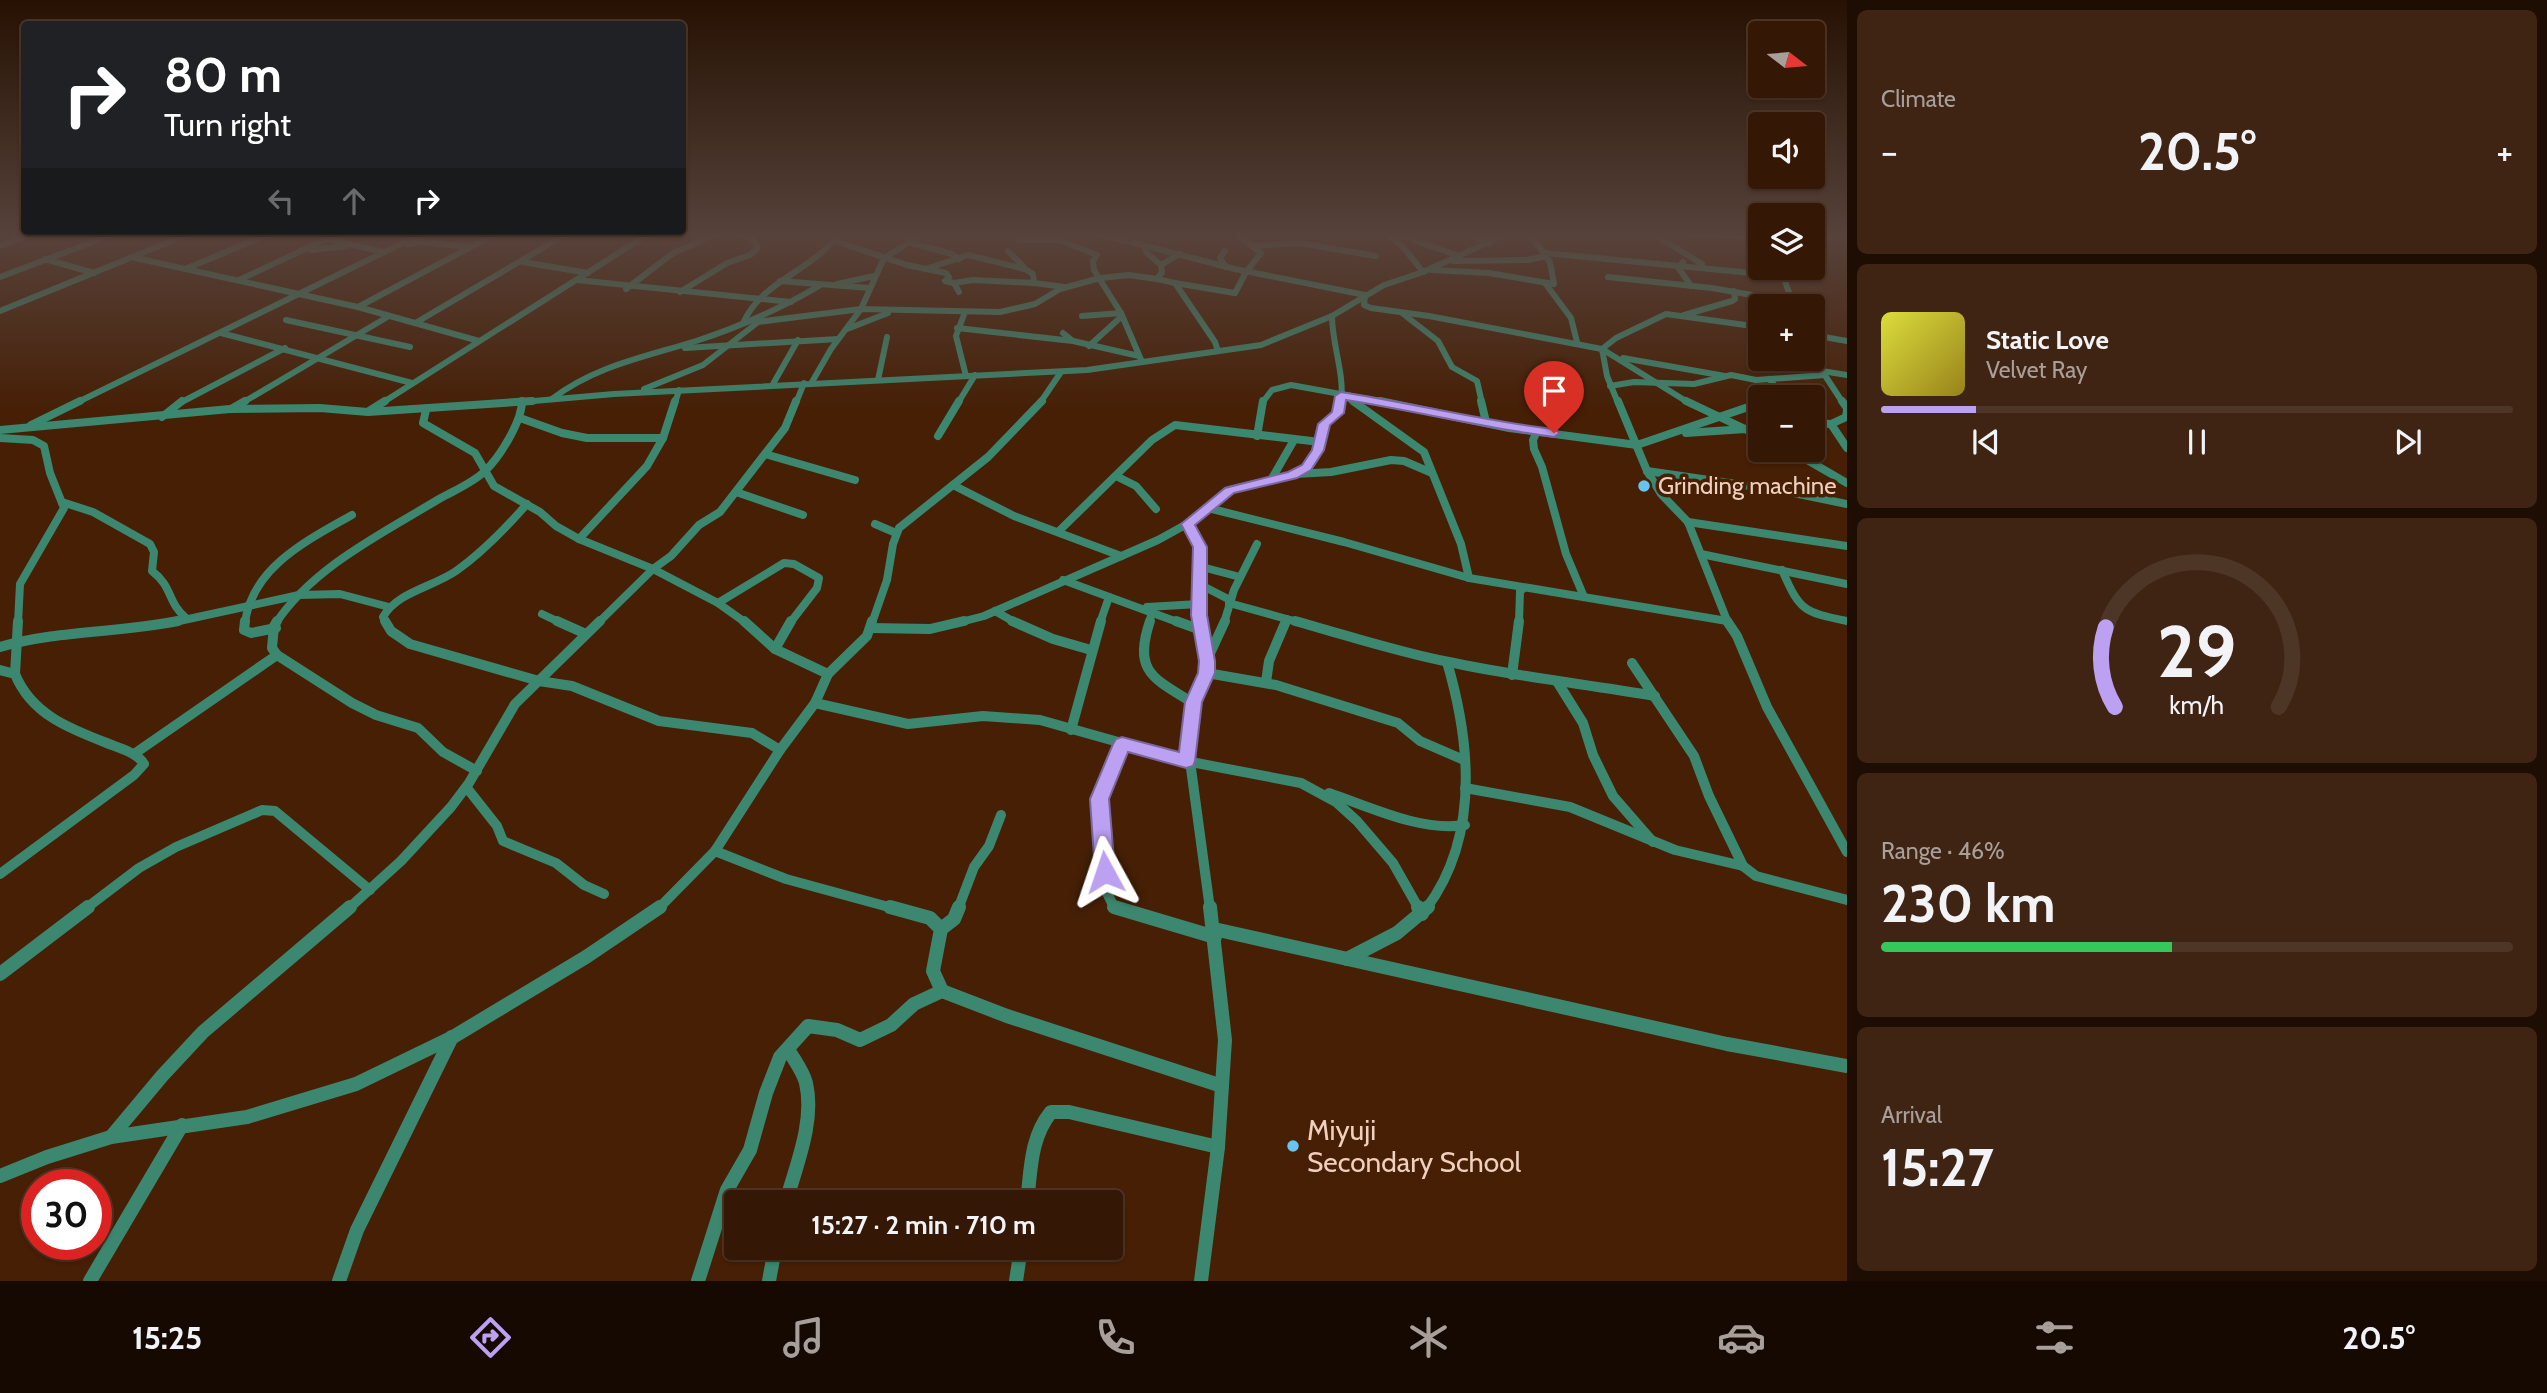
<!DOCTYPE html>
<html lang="en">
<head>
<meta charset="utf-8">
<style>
  body { margin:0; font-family:Cabin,sans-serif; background:#3f2413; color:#f1f3f6; height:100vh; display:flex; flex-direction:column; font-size:26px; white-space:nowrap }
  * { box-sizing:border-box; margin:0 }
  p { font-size:23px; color:#a99f9a }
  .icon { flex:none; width:38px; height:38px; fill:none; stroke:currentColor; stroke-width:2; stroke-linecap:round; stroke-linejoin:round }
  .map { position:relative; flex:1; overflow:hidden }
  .drawer { display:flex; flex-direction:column; gap:10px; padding:10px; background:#1d0d02; width:700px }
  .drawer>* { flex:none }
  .guide { position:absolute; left:21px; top:21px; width:665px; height:214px; border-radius:7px; box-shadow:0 2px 5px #0004,0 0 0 2px #4e3626; background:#202124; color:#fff; overflow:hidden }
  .needle { width:46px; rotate:106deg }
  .fabs { position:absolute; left:1748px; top:21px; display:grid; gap:14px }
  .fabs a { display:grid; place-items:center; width:77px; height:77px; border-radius:7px; background:#341704; box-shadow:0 2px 5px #0004,0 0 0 2px #4e3626; font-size:35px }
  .speed { position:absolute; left:21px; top:1169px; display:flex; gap:14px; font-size:35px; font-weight:700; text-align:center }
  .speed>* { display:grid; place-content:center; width:91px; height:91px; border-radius:50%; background:#341704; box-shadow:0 2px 5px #0004,0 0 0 2px #4e3626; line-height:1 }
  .speed .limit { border:10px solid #d22; background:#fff; color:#111 }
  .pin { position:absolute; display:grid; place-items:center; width:60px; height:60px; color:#fff; margin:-72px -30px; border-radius:50% 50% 50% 0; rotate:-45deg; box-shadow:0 0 7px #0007 }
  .pin .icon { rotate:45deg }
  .me { position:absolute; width:77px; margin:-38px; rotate:355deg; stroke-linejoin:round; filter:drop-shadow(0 0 5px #0008) }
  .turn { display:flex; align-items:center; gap:24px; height:147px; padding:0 28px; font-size:32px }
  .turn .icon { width:91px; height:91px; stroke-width:2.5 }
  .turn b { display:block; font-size:49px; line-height:60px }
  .lanes { display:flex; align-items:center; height:66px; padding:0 28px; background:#0003; justify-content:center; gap:35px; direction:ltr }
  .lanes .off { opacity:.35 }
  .big { font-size:52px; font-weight:800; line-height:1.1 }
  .drawer .card { flex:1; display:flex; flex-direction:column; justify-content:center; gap:10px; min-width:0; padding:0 24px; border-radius:10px; background:#3f2413 }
  .drawer .dial { align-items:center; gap:0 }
  .dial svg { height:182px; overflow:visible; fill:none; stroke:#4e3626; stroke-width:7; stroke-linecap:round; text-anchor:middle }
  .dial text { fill:#f1f3f6; stroke:none }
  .song { display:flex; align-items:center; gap:21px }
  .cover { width:84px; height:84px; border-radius:10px; background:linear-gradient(135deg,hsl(60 70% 55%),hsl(50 70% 35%)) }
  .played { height:7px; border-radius:4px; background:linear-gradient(90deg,#bca0f2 15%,#4e3626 15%) }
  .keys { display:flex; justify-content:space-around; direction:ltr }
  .heat { display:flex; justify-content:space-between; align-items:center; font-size:38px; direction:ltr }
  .charge { height:10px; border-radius:5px; background:linear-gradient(90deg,#34c759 46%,#4e3626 0) }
  .trip { position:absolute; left:724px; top:1190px; width:399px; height:70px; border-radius:7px; background:#341704; box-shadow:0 2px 5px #0004,0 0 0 2px #4e3626; font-weight:800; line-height:70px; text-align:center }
  .dock { display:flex; height:112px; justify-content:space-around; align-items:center; background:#150902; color:#a99f9a }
  .dock .icon { width:49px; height:49px }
  .dock .on { color:#bca0f2 }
  .dock b { font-size:32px; color:#f1f3f6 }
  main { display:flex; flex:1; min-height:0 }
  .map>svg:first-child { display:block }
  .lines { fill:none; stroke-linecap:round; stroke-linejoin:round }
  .street-far3 { stroke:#3c876f; stroke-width:6 }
  .street-far2 { stroke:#3c876f; stroke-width:8 }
  .street-far1 { stroke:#3c876f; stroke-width:10 }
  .street { stroke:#3c876f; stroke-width:14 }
  .route { fill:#bca0f2; stroke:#7a689d; stroke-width:2 }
  .poi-dot { fill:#66c4ef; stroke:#461f05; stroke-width:2.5 }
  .labels { text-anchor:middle; stroke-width:7; stroke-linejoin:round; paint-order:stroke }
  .poi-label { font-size:24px; fill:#efcfbd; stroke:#461f05; text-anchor:start }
  .near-poi-label { font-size:28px; fill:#efcfbd; stroke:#461f05; text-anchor:start }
</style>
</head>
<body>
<main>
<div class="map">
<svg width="1847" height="1281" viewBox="0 0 1847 1281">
  <rect width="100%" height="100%" fill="#461f05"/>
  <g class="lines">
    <g class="street-far3">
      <polyline points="1096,233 1235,269 1365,295 1364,305 1371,308 1429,316 1602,349 1689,403"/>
      <polyline points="1469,233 1489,244"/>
      <polyline points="1652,233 1702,264"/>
      <polyline points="1676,233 1760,237"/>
      <polyline points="1388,234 1404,248 1423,272"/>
      <polyline points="1389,235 1403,236 1459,256"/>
      <polyline points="1813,238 1825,239 1834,233"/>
      <polyline points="99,239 115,233"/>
      <polyline points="327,239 384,252"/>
      <polyline points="832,240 907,265 946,273 949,277 945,281 954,283 959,292"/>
      <polyline points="1019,240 1060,240 1097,255 1093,261 1094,270 1121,313 1142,362"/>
      <polyline points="908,242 952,254 959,259"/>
      <polyline points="408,244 420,242 469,247"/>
      <polyline points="0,246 35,233"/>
      <polyline points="1144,246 1147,253 1161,265"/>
      <polyline points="1252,246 1299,243 1376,256"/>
      <polyline points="311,250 345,246"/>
      <polyline points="1008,251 1023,266"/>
      <polyline points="1225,251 1220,258 1226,267"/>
      <polyline points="1545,253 1783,276"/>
      <polyline points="131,257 358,307 479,341"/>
      <polyline points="45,259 94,273"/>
      <polyline points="1453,261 1527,260 1546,256"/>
      <polyline points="523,262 588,273"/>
      <polyline points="1683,262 1678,267 1691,286"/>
      <polyline points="1780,268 1794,306"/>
      <polyline points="185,269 272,233"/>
      <polyline points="926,269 968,255 1025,269 1033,274 1034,283 1065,287"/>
      <polyline points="1432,270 1489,273 1554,284 1550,262 1529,233"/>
      <polyline points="0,277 90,243 99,239 101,233"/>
      <polyline points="1608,277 1712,288 1792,302"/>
      <polyline points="1157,279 1175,283 1215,342 1218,351"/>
      <polyline points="239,280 339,233"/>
      <polyline points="577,280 791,302"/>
      <polyline points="780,281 870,288"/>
      <polyline points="954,283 973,280 1034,283"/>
      <polyline points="1175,283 1235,293 1246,272 1261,253 1235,233"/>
      <polyline points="1545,283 1571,318 1577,342"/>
      <polyline points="837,284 874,276"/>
      <polyline points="626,289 673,253 719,233"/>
      <polyline points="680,292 727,263 750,255 758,248 754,240 733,233"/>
      <polyline points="358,307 497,233"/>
      <polyline points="0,311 191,233"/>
      <polyline points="965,312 956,336 966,376"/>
      <polyline points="1402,313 1438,341 1452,367 1477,381 1482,403"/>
      <polyline points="1684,315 1732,301 1735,299 1734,291"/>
      <polyline points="1082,316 1121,313"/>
      <path d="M1332,316C1332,345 1345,374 1341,403"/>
      <polyline points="286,320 410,347"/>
      <polyline points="417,322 568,233"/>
      <polyline points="757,322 861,309 1000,312 1035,304 1060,289 1100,278 1129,275 1157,279 1162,272 1161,265 1180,254"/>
      <path d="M743,323C760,287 793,277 821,253C828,247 834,239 841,233"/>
      <polyline points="957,328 1073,341"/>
      <polyline points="847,329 888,313"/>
      <polyline points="221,333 412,383"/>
      <polyline points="1063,333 1073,341 1139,356"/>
      <polyline points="1813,335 1847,341"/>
      <polyline points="1089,346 1122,316"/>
      <polyline points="685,348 838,339"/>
      <polyline points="1813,357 1843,403"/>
      <polyline points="1623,358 1725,376"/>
      <polyline points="1822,371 1847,375"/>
      <polyline points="1769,379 1779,390 1775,397"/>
      <polyline points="878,380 887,337"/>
      <polyline points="812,382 831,349 861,309 884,258 924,233"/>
      <polyline points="773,384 798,340"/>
      <polyline points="1610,386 1634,382 1694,384 1731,375 1756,380 1825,375"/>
      <polyline points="644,389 703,365 762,319"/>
      <polyline points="1347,397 1355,403"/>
      <path d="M552,399C595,366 645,357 696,341C739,327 780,309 819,286"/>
      <polyline points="76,403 423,233"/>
      <polyline points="180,403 285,348"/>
      <polyline points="242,403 389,316"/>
      <polyline points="382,403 650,233"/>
      <polyline points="511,403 614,394 1087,370 1261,345 1332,316 1384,285 1423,272 1509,233"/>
      <polyline points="675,403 679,390"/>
      <polyline points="796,403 804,383"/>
      <polyline points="958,403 975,375"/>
      <polyline points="1040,403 1061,372"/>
      <polyline points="1262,403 1272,390 1291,385 1390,403"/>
      <polyline points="1618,403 1607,376 1602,349 1616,338 1666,314 1760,327"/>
    </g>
    <g class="street-far2">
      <polyline points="1353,401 1424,452 1461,544 1469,578"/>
      <polyline points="1380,401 1509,428 1637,445 1760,403"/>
      <polyline points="1481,401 1486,422"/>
      <polyline points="1618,401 1647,471 1661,494 1688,522 1728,623"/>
      <polyline points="1686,401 1745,429 1760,427"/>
      <polyline points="1842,401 1847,408"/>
      <polyline points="231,409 245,401"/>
      <polyline points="426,410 423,423 475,453 494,486 540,512 556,526 579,539 653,569 718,603 746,623"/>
      <polyline points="1847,410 1846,417 1831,424 1847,448"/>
      <polyline points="369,411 385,401"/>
      <polyline points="162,417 182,401"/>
      <polyline points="520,418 562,433 587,438 663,438"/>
      <polyline points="1813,423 1831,424"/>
      <polyline points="31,425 80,401"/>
      <polyline points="0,430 230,409 320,408 368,412 532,401"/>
      <polyline points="1537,431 1533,440 1534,449 1542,467 1566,554 1584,597"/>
      <polyline points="1686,433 1745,429 1760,437"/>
      <polyline points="938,436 959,401"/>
      <polyline points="1257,436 1263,401"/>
      <polyline points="0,438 33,440 44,446 50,473 64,508 20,584 18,623"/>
      <polyline points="1790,450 1847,483"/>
      <polyline points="765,454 855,480"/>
      <polyline points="1647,471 1784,491 1847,504"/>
      <polyline points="1296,474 1331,472 1391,460 1404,461 1432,473"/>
      <polyline points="1116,476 1136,486 1156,509"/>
      <polyline points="1271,480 1294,440"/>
      <polyline points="953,485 1014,516 1121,556"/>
      <polyline points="736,492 803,515"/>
      <path d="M62,502L93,512L150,544L154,552L152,571C173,587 167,602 186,618"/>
      <polyline points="1208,508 1344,542 1469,578 1727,621"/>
      <polyline points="1688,522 1847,546"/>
      <polyline points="875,524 896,533"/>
      <polyline points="1187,524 1200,547 1200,623"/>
      <polyline points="1058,532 1152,440 1175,425 1320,442"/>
      <polyline points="579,539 647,466 663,438 675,401"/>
      <polyline points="1701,554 1847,584"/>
      <polyline points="1202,567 1240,577"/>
      <path d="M1782,570C1800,611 1803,612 1847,621"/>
      <polyline points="1063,580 1180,623"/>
      <polyline points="1199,584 1230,600"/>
      <polyline points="718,603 784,563 794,564 819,578 817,588 790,623"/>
      <polyline points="1229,603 1301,623"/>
      <polyline points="1147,607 1199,604"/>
      <polyline points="995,611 1016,623"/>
      <polyline points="542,614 561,623"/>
      <polyline points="170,623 299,595 340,594 389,607"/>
      <path d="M245,623C252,567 308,540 352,515"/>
      <path d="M276,623C313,567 383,533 439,499C453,491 473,483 485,471C500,457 522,421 522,401"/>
      <path d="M386,623L383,617C397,592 433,587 456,571C483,552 505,529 527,504"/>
      <polyline points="598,623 653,569 671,556 699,525 720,512 785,428 796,401"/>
      <polyline points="872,623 887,580 893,544 899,528 988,457 1042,401"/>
      <polyline points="957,623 984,616 1158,540 1187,524 1229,490 1292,475 1307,468 1318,450 1324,424 1340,409 1341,401"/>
      <polyline points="1100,623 1109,597"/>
      <polyline points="1149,623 1152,612"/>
      <polyline points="1224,623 1234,590 1257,544"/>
      <polyline points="1285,623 1287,619"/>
      <polyline points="1519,623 1520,591 1523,589"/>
    </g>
    <g class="street-far1">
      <polyline points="245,621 244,630 251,633 276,628"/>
      <polyline points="277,621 274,626 272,648 277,655 352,703 376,715 418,728 443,752 477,771"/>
      <polyline points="385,621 391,631 410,644 539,681 572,686 659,721 752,733 780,750"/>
      <polyline points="557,621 586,634"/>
      <polyline points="744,621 775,649 828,674"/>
      <polyline points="1012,621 1053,639 1091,650"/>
      <path d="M1150,621C1133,672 1153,678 1193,703"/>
      <polyline points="1176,621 1201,630"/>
      <path d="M1295,621C1346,635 1397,652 1449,662C1518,677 1586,684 1655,696"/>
      <polyline points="1727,621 1737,636 1767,707 1847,852"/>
      <polyline points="871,628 930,629 964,621"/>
      <path d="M0,647C58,630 119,633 178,621"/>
      <polyline points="775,649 791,621"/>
      <polyline points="1207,660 1225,621"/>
      <polyline points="1632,663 1694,756 1709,796 1743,866 1756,876 1847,900"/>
      <path d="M0,670L15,674C32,716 73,730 112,745C124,750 137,753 144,764L134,775L0,874"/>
      <polyline points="1207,673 1276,685 1398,723 1420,741 1464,760"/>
      <polyline points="15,674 18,621"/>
      <polyline points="1512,675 1519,621"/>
      <polyline points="1266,682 1269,661 1286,621"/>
      <polyline points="1558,683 1583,723 1593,755 1613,796 1653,842"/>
      <polyline points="815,703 908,724 983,716 1040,720 1186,761 1301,783 1336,802 1357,821 1393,863 1419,909"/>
      <polyline points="1071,730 1101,621"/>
      <polyline points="134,754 277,655"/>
      <polyline points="1186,761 1193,703 1207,673 1200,621"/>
      <polyline points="1190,761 1210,909"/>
      <polyline points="467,788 497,826 503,841 556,863 584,885 604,894"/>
      <polyline points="1465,788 1570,807 1675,850 1743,866"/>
      <path d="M1329,793C1370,807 1421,832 1465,825"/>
      <polyline points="715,851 786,879 896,909"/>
      <polyline points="85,909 139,868 176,847 262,810 275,811 370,890"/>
      <polyline points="348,909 401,861 451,807 469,783 515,704 600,621"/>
      <polyline points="658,909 715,851 780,750 815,703 828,674 867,636 872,621"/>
      <polyline points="958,909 974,867 989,846 1001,815"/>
      <polyline points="1115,909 1108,895 1100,799 1122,744"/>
      <path d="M1426,909C1480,837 1471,744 1447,662"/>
    </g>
    <g class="street">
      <polyline points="890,907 930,918 941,929 933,971 942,991"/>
      <polyline points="1114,907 1215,937"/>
      <polyline points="1418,907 1422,914"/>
      <polyline points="941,929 954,919 959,907"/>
      <polyline points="1214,929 1727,1044 1847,1066"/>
      <polyline points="1347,959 1397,933 1428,907"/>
      <polyline points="0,974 88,907"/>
      <polyline points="111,1137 162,1076 203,1032 350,907"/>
      <polyline points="0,1176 47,1157 111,1137 247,1117 356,1084 453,1037 586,957 660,907"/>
      <path d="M786,1202C796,1166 815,1121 806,1083C803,1071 794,1060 788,1049"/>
      <path d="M1027,1202C1031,1170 1030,1138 1051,1112H1069L1218,1147"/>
      <polyline points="90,1281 182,1125"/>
      <polyline points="339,1281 357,1230 452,1037"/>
      <polyline points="698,1281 727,1190 750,1150 766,1093 780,1057 808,1026 837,1030 860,1040 891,1025 914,1004 942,991 1007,1016 1222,1086"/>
      <polyline points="769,1281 775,1248"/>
      <polyline points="1016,1281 1021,1248"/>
      <polyline points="1201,1281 1218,1147 1225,1040 1210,907"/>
    </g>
  </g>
  <linearGradient id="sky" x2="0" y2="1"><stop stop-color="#261103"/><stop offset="0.57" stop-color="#57423b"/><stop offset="1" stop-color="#57423b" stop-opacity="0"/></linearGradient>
  <rect width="1847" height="412" fill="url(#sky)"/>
  <path class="route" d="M1341,392C1412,403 1482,421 1554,429L1560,433L1554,437C1484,428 1416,411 1346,400L1344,413L1330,425L1324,450L1311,470L1297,478L1234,493L1195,525L1207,547V615L1215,661V673L1202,702L1195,761L1193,766L1186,768L1128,752L1109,799L1115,872L1112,878L1105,880L1098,878L1095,872L1090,799L1113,744L1116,739L1122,737L1179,752L1185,702L1198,673L1199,661L1191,615L1193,547L1181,524L1225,488L1288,472L1302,465L1312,450L1318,424L1332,412L1335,396Z"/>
  <g class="poi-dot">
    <circle cx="1644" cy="486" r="7"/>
    <circle cx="1293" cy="1146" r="7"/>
  </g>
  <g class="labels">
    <g class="poi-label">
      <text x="1658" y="494">Grinding machine</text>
    </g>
    <g class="near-poi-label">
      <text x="1307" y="1140">Miyuji<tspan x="1307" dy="32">Secondary School</tspan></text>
    </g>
  </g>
</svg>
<div class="fabs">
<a><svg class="needle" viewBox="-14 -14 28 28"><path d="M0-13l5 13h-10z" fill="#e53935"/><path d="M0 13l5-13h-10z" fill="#a99f9a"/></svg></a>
<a><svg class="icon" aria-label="sound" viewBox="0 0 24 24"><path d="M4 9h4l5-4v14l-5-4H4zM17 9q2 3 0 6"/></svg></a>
<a><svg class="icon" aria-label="layers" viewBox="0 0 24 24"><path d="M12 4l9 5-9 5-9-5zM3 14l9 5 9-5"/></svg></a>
<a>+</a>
<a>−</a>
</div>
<div class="speed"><div class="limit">30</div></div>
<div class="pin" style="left:1554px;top:433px;background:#d93025"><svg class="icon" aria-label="arrive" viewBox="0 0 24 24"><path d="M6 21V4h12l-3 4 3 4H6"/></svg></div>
<svg class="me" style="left:1105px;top:872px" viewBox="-20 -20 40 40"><path d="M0-17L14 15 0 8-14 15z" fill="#bca0f2" stroke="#fff" stroke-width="4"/></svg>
<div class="trip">15:27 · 2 min · 710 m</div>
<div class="guide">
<div class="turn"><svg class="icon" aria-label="right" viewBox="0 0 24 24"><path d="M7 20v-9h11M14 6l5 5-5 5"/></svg><div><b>80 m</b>Turn right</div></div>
<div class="lanes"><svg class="icon off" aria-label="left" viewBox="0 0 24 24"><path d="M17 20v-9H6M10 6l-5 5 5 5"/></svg><svg class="icon off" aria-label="ahead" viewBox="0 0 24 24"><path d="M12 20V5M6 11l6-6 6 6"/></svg><svg class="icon" aria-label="right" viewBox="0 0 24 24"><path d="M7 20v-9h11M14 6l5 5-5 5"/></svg></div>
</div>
</div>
<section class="drawer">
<div class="card"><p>Climate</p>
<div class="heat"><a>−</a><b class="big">20.5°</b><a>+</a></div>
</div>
<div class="card">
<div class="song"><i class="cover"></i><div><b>Static Love</b><p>Velvet Ray</p></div></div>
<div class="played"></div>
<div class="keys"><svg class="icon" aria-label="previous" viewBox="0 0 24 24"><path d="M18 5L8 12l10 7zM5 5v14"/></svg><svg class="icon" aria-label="pause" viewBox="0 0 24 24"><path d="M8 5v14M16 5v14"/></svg><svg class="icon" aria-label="next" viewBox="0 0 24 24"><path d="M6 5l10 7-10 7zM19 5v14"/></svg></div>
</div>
<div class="card dial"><svg viewBox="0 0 100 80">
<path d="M14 69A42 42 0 1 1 86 69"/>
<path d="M14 69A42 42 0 0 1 10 34" stroke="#bca0f2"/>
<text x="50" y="56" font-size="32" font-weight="700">29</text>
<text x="50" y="72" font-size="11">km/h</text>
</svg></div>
<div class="card"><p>Range · 46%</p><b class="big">230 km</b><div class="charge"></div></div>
<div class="card"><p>Arrival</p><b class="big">15:27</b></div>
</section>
</main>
<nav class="dock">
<b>15:25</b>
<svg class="icon on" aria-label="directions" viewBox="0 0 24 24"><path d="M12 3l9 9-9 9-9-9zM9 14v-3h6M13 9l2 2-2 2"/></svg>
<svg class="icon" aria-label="music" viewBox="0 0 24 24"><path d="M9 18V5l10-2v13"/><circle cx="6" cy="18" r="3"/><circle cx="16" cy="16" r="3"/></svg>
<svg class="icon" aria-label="phone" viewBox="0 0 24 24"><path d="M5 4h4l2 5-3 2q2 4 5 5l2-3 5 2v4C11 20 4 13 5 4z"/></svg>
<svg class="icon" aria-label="climate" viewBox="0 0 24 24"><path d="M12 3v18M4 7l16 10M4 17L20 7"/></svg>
<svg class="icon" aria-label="car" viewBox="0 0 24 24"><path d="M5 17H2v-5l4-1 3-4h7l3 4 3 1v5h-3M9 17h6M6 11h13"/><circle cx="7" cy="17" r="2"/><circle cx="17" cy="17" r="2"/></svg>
<svg class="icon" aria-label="filters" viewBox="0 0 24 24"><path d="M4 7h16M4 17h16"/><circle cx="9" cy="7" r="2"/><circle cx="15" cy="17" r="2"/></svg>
<b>20.5°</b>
</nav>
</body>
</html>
